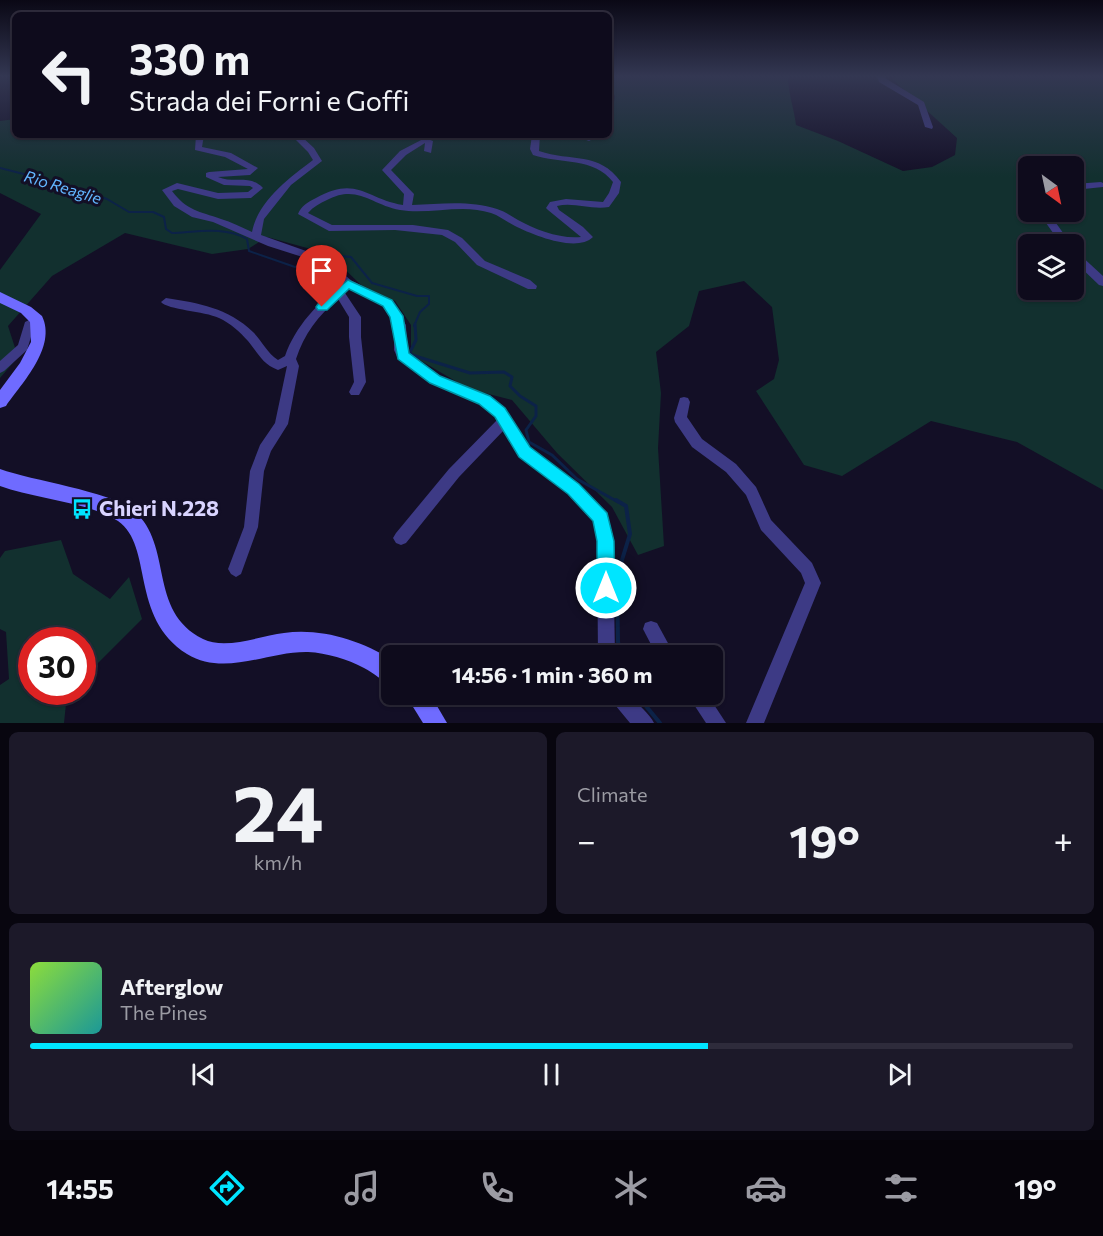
<!DOCTYPE html>
<html lang="en">
<head>
<meta charset="utf-8">
<style>
  body { margin:0; font-family:Commissioner,sans-serif; background:#1c1929; color:#f1f3f6; height:100vh; display:flex; flex-direction:column; font-size:22px; white-space:nowrap }
  * { box-sizing:border-box; margin:0 }
  p { font-size:20px; color:#9b9ba3 }
  .icon { flex:none; width:33px; height:33px; fill:none; stroke:currentColor; stroke-width:2; stroke-linecap:round; stroke-linejoin:round }
  .map { position:relative; height:723px; overflow:hidden }
  .panel { display:flex; flex-direction:column; gap:9px; padding:9px; background:#08060f; flex:1 }
  .panel>* { flex:none }
  .guide { position:absolute; left:12px; top:12px; width:600px; height:126px; border-radius:9px; box-shadow:0 2px 4px #0004,0 0 0 2px #2e2b3b; background:#0e0b1c; color:#f1f3f6; overflow:hidden }
  .needle { width:39px; rotate:147deg }
  .tools { position:absolute; left:1018px; top:156px; display:grid; gap:12px }
  .tools a { display:grid; place-items:center; width:66px; height:66px; border-radius:9px; background:#0e0b1c; box-shadow:0 2px 4px #0004,0 0 0 2px #2e2b3b; font-size:30px }
  .speed { position:absolute; left:18px; top:627px; display:flex; gap:12px; font-size:30px; font-weight:700; text-align:center }
  .speed>* { display:grid; place-content:center; width:78px; height:78px; border-radius:50%; background:#0e0b1c; box-shadow:0 2px 4px #0004,0 0 0 2px #2e2b3b; line-height:1 }
  .speed .limit { border:9px solid #d22; background:#fff; color:#111 }
  .pin { position:absolute; display:grid; place-items:center; width:51px; height:51px; color:#fff; margin:-62px -26px; border-radius:50% 50% 50% 0; rotate:-45deg; box-shadow:0 0 6px #0007 }
  .pin .icon { rotate:45deg }
  .me { position:absolute; width:66px; margin:-33px; rotate:0deg; stroke-linejoin:round; filter:drop-shadow(0 0 4px #0008) }
  .turn { display:flex; align-items:center; gap:21px; height:126px; padding:0 18px; font-size:27px }
  .turn .icon { width:78px; height:78px; stroke-width:2.5 }
  .turn b { display:block; font-size:42px; line-height:51px }
  .big { font-size:45px; font-weight:700; line-height:1.1 }
  .panel .tile { flex:1; display:flex; flex-direction:column; justify-content:center; gap:9px; min-width:0; padding:0 21px; border-radius:9px; background:#1c1929 }
  .panel .dial { align-items:center; gap:0 }
  .dial b { font-size:78px; line-height:1 }
  .song { display:flex; align-items:center; gap:18px }
  .cover { width:72px; height:72px; border-radius:9px; background:linear-gradient(135deg,hsl(90 70% 55%),hsl(180 70% 35%)) }
  .played { height:6px; border-radius:3px; background:linear-gradient(90deg,#00e5ff 65%,#2e2b3b 65%) }
  .keys { display:flex; justify-content:space-around; direction:ltr }
  .heat { display:flex; justify-content:space-between; align-items:center; font-size:33px; direction:ltr }
  .panel .tiles { flex:1; display:grid; gap:9px; grid-template-columns:1fr 1fr }
  .tile:last-child { grid-column:span 2 }
  .trip { position:absolute; left:381px; top:645px; width:342px; height:60px; border-radius:9px; background:#0e0b1c; box-shadow:0 2px 4px #0004,0 0 0 2px #2e2b3b; font-weight:700; line-height:60px; text-align:center }
  .dock { display:flex; height:96px; justify-content:space-around; align-items:center; background:#06040b; color:#9b9ba3 }
  .dock .icon { width:42px; height:42px }
  .dock .active { color:#00e5ff }
  .dock b { font-size:27px; color:#f1f3f6 }
  .map>svg:first-child { display:block }
  .green { fill:#12302f; fill-rule:evenodd }
  .lines { fill:none; stroke-linecap:round; stroke-linejoin:round }
  .stream-far2 { stroke:#0c2248; stroke-width:2 }
  .stream-far1 { stroke:#0c2248; stroke-width:3 }
  .stream { stroke:#0c2248; stroke-width:4 }
  .street { fill:#3d3a85; fill-rule:evenodd }
  .secondary { fill:#6f6bff; fill-rule:evenodd }
  .route { fill:#00e5ff; stroke:#0095a6; stroke-width:1.5 }
  .labels { text-anchor:middle; stroke-width:6; stroke-linejoin:round; paint-order:stroke }
  .far-water-label { font-size:16px; font-style:italic; fill:#62b6ff; stroke:#130f26 }
  .near-poi-label { font-size:21px; font-weight:bold; fill:#d9d4ff; stroke:#130f26; text-anchor:start }
</style>
</head>
<body>
<div class="map">
<svg width="1103" height="723" viewBox="0 0 1103 723">
  <rect width="100%" height="100%" fill="#130f26"/>
  <g class="green">
    <path d="M609,76H788C788,93 794,108 796,125L838,141L903,171L932,167L955,155L957,138L892,79L897,76H1103V490L1017,442L931,421L842,476L804,465L756,391L774,379L779,360L772,307L744,281L699,291L689,326L656,352L661,393L658,448L664,546L638,555L612,507L557,453L512,400L469,389L411,355V325L395,301L362,286L329,254L267,237L248,249L212,254L125,233L52,276L8,326L18,357L0,378V270L41,214L0,193V121L15,119V135H362L392,139L398,135H609L615,96L609,84ZM1029,166H1074V212H1029ZM1029,244H1074V290H1029Z"/>
    <polygon points="61,540 73,574 110,599 129,577 142,619 83,678 82,640 32,640 32,692 69,692 67,694 64,723 0,723 0,685 9,679 6,632 0,629 0,558 5,551"/>
  </g>
  <g class="lines">
    <g class="stream-far2">
      <path d="M0,168L55,182L107,199L129,212H153L164,217L166,229L172,233C197,232 225,226 247,239L249,251L295,267L311,265"/>
      <polyline points="329,255 351,257 372,283 417,296 429,296 429,304 420,312 414,326"/>
    </g>
    <polyline class="stream-far1" points="415,324 416,340 410,352 412,355 470,373 504,372 512,377 510,386 520,396 536,406 536,416 526,430 529,442 552,455 577,479 618,502"/>
    <g class="stream">
      <polyline points="616,500 626,506 630,534 617,576 618,642 622,656"/>
      <polyline points="636,694 660,723"/>
    </g>
    <g class="street">
      <polygon points="877,76 887,76 885,78 924,102 933,127 932,129 925,127 918,105 879,82"/>
      <path d="M196,135H204L202,147L231,153L258,168L250,175L218,177C234,184 250,174 263,188L251,198L218,199L178,189L172,191C187,211 199,211 221,219C231,222 241,227 252,232C258,201 289,178 313,160L308,152L291,135H300L314,148L322,161L291,185L264,219L261,235L323,257L352,281L391,300L406,325L407,353L439,376L488,396L505,408L530,448L579,485L606,513L613,541L615,656H598L597,541L594,521L569,493L520,456L504,430L459,477L406,543L401,545L396,543L393,538L396,533L449,469L498,419L480,404L431,382L398,359L394,350V325L383,306L349,289L345,293L361,317V337L366,382L359,395H351L349,392L354,382L349,337V317L338,299C318,316 304,334 296,359L299,366L288,424L271,451L264,471L258,527L241,574L236,577L231,574L228,569L244,527L250,471L260,445L275,423L287,366L278,370C262,364 258,353 248,341C240,332 230,323 219,318C204,311 168,310 161,302L166,298C199,303 228,308 253,332C262,341 267,353 278,360L285,356C296,325 317,305 341,284L315,261L268,246L213,222L192,217L174,206L162,190L177,183L218,193L248,192L253,188L250,186L224,185L206,177V173L209,172L248,169L225,157L195,150Z"/>
      <path d="M532,135H540L539,151C571,162 599,151 621,182L619,193L609,207C591,210 574,202 557,206L559,210L583,227L593,237C577,253 533,235 515,226C507,222 500,216 491,213C462,203 430,215 400,210C371,205 358,184 327,200C320,203 313,207 308,213L332,225H413L448,230L462,238L485,261L530,280L537,286L536,289H528L477,265L455,242L442,235L395,230L329,231L298,214C301,206 308,202 316,198C357,175 366,199 403,205L404,194L382,170L400,151L425,138L433,141L431,153L424,151L425,143L406,155L391,170L414,194L412,205C440,204 470,200 497,209C504,211 511,216 518,220C536,230 560,239 581,237L548,210L546,208L550,202L566,199L603,202L609,193L613,182C594,157 560,164 533,155L530,149Z"/>
      <polygon points="573,135 600,135 589,141"/>
      <polygon points="1101,182 1103,183 1103,187 1074,190 1074,184"/>
      <polygon points="1046,212 1054,212 1056,223 1071,244 1061,244 1046,223"/>
      <polygon points="1074,252 1078,253 1103,276 1103,286 1099,285 1074,261"/>
      <polygon points="37,316 43,320 34,327 27,350 4,371 0,373 0,361 18,345 25,322"/>
      <polygon points="684,397 688,398 690,402 687,417 702,439 736,464 756,487 771,520 812,563 821,583 764,723 746,723 805,583 801,573 761,530 746,495 726,472 692,447 675,422 674,418 680,398"/>
      <polygon points="651,621 657,623 675,656 657,656 643,629 645,623"/>
      <path d="M608,694H629C636,703 650,714 654,723H630L611,700Z"/>
      <polygon points="687,694 707,694 726,723 706,723"/>
    </g>
    <g class="secondary">
      <path d="M0,292L31,307L42,316C57,347 22,383 6,406L0,408V390L20,363L31,342L30,322L21,313L0,303Z"/>
      <path d="M0,469C33,481 110,491 134,511C174,545 147,611 203,639C226,650 260,636 284,633C321,628 360,640 392,660V685C382,681 374,673 364,668C347,659 327,653 308,652C268,651 225,677 187,654C129,617 154,546 118,521C89,502 35,499 0,486Z"/>
      <polygon points="405,694 430,694 447,723 423,723"/>
    </g>
  </g>
  <linearGradient id="sky" x2="0" y2="1"><stop stop-color="#0a0815"/><stop offset="0.43" stop-color="#333752"/><stop offset="1" stop-color="#333752" stop-opacity="0"/></linearGradient>
  <rect width="1103" height="177" fill="url(#sky)"/>
  <polygon class="route" points="348,280 392,300 403,316 409,353 440,376 490,396 505,408 530,447 579,484 607,513 614,541 615,588 612,595 606,597 599,595 597,588 597,541 593,521 568,494 519,457 495,417 479,404 430,383 398,359 390,317 383,306 349,289 327,310 318,310 316,307 318,304"/>
  <defs>
    <g id="bus-bare" transform="scale(1.62)"><path d="M-5-6H5V4H4V6H2V4H-2V6H-4V4H-5ZM-3.5-4V0h7V-4ZM-3.5 1.2v1.5H-2V1.2ZM2 1.2v1.5H3.5V1.2Z" fill="#00e5ff" stroke="#130f26" stroke-width="2.5" paint-order="stroke"/></g>
  </defs>
  <g fill-rule="evenodd">
    <use href="#bus-bare" x="82" y="509"/>
  </g>
  <g class="labels">
    <g class="far-water-label">
      <text transform="translate(63 187) rotate(17)" y="6">Rio Reaglie</text>
    </g>
    <g class="near-poi-label">
      <text x="99" y="516">Chieri N.228</text>
    </g>
  </g>
</svg>
<div class="tools">
<a><svg class="needle" viewBox="-14 -14 28 28"><path d="M0-13l5 13h-10z" fill="#e53935"/><path d="M0 13l5-13h-10z" fill="#9b9ba3"/></svg></a>
<a><svg class="icon" aria-label="layers" viewBox="0 0 24 24"><path d="M12 4l9 5-9 5-9-5zM3 14l9 5 9-5"/></svg></a>
</div>
<div class="speed"><div class="limit">30</div></div>
<div class="pin" style="left:322px;top:307px;background:#d93025"><svg class="icon" aria-label="arrive" viewBox="0 0 24 24"><path d="M6 21V4h12l-3 4 3 4H6"/></svg></div>
<svg class="me" style="left:606px;top:588px" viewBox="-20 -20 40 40"><circle r="17" fill="#00e5ff" stroke="#fff" stroke-width="3"/><path d="M0-11L8 9 0 5-8 9z" fill="#fff"/></svg>
<div class="trip">14:56 · 1 min · 360 m</div>
<div class="guide">
<div class="turn"><svg class="icon" aria-label="left" viewBox="0 0 24 24"><path d="M17 20v-9H6M10 6l-5 5 5 5"/></svg><div><b>330 m</b>Strada dei Forni e Goffi</div></div>
</div>
</div>
<section class="panel">
<div class="tiles">
<div class="tile dial"><b>24</b><p>km/h</p></div>
<div class="tile"><p>Climate</p>
<div class="heat"><a>−</a><b class="big">19°</b><a>+</a></div>
</div>
<div class="tile">
<div class="song"><i class="cover"></i><div><b>Afterglow</b><p>The Pines</p></div></div>
<div class="played"></div>
<div class="keys"><svg class="icon" aria-label="previous" viewBox="0 0 24 24"><path d="M18 5L8 12l10 7zM5 5v14"/></svg><svg class="icon" aria-label="pause" viewBox="0 0 24 24"><path d="M8 5v14M16 5v14"/></svg><svg class="icon" aria-label="next" viewBox="0 0 24 24"><path d="M6 5l10 7-10 7zM19 5v14"/></svg></div>
</div>
</div>
</section>
<nav class="dock">
<b>14:55</b>
<svg class="icon active" aria-label="directions" viewBox="0 0 24 24"><path d="M12 3l9 9-9 9-9-9zM9 14v-3h6M13 9l2 2-2 2"/></svg>
<svg class="icon" aria-label="music" viewBox="0 0 24 24"><path d="M9 18V5l10-2v13"/><circle cx="6" cy="18" r="3"/><circle cx="16" cy="16" r="3"/></svg>
<svg class="icon" aria-label="phone" viewBox="0 0 24 24"><path d="M5 4h4l2 5-3 2q2 4 5 5l2-3 5 2v4C11 20 4 13 5 4z"/></svg>
<svg class="icon" aria-label="climate" viewBox="0 0 24 24"><path d="M12 3v18M4 7l16 10M4 17L20 7"/></svg>
<svg class="icon" aria-label="car" viewBox="0 0 24 24"><path d="M5 17H2v-5l4-1 3-4h7l3 4 3 1v5h-3M9 17h6M6 11h13"/><circle cx="7" cy="17" r="2"/><circle cx="17" cy="17" r="2"/></svg>
<svg class="icon" aria-label="filters" viewBox="0 0 24 24"><path d="M4 7h16M4 17h16"/><circle cx="9" cy="7" r="2"/><circle cx="15" cy="17" r="2"/></svg>
<b>19°</b>
</nav>
</body>
</html>
